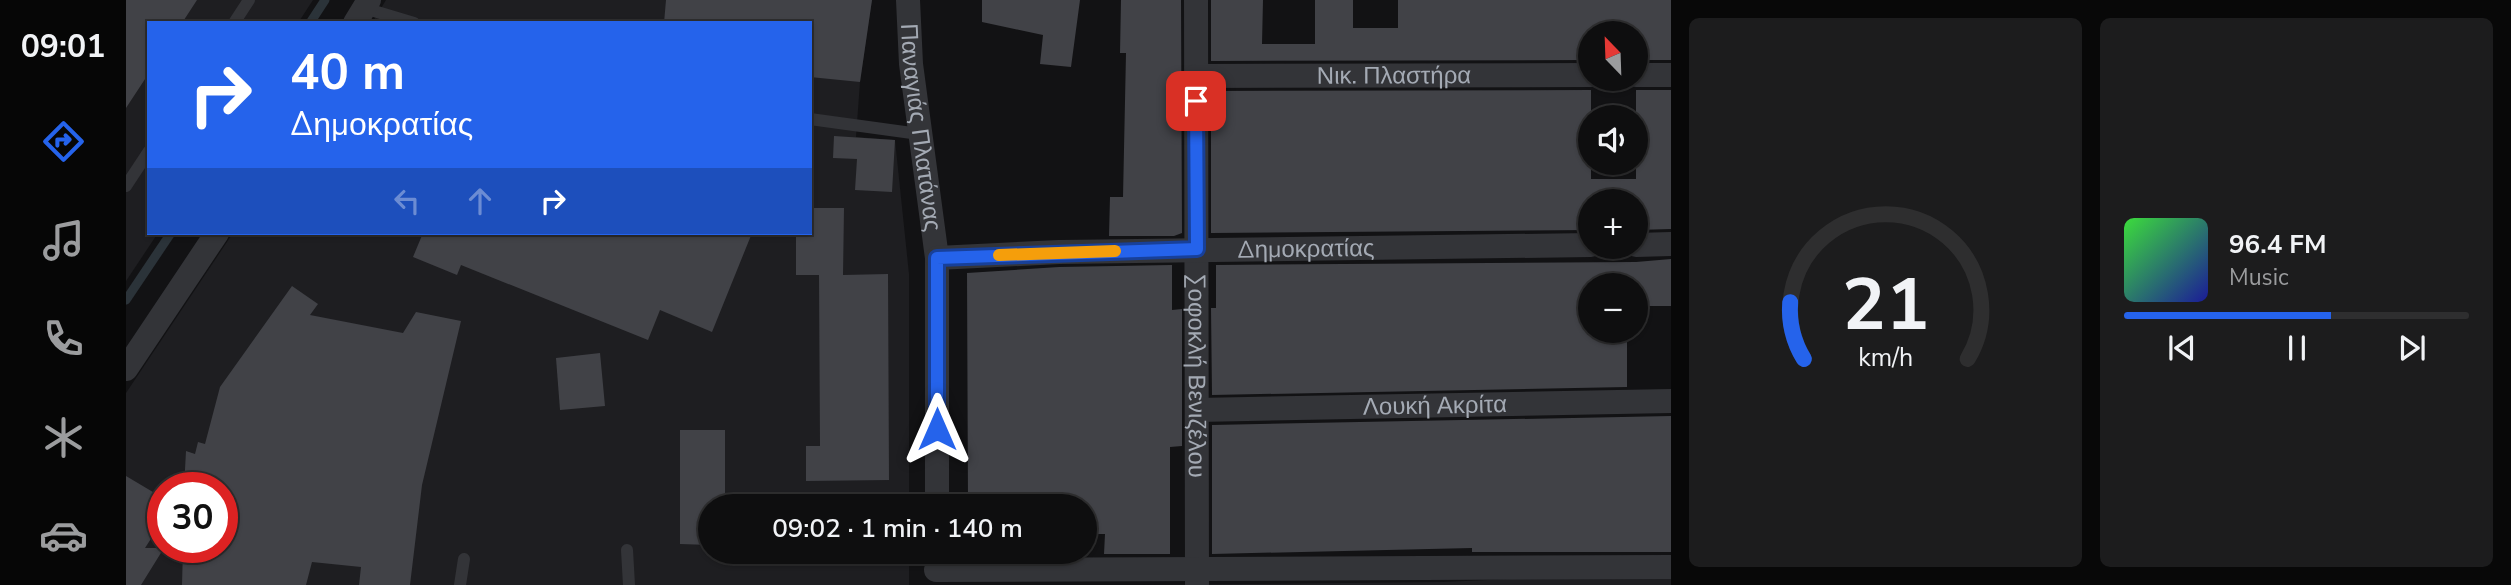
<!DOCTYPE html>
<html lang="en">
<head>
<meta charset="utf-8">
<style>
  body { margin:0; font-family:"Nunito Sans",sans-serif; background:#1c1c1d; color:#f1f3f6; height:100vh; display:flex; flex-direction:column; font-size:26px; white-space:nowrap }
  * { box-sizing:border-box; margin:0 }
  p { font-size:23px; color:#9b9c9e }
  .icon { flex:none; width:38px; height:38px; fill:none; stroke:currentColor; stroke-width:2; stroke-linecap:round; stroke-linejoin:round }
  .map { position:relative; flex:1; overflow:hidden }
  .details { display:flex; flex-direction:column; gap:18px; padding:18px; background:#080808; width:840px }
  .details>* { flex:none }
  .banner { position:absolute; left:21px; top:21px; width:665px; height:214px; border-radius:0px; box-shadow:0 2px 5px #0004,0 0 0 2px #2e2e2f; background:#2563eb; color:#fff; overflow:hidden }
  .needle { width:46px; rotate:337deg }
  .tools { position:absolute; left:1452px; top:21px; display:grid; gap:14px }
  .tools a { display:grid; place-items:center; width:70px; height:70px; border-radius:50%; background:#0e0e0f; box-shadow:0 2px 5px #0004,0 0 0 2px #2e2e2f; font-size:35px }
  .speed { position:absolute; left:21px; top:472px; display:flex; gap:14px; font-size:35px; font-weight:700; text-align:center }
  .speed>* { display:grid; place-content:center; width:91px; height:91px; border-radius:50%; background:#0e0e0f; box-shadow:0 2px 5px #0004,0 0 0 2px #2e2e2f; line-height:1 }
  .speed .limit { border:10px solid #d22; background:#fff; color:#111 }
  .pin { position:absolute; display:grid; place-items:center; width:60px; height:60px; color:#fff; margin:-30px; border-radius:14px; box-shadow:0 4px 10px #0006 }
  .me { position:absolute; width:77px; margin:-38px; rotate:0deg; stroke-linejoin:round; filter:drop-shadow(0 0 5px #0008) }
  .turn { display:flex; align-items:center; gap:24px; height:147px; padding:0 28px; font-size:32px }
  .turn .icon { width:91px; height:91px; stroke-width:2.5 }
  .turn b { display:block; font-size:49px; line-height:60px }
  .lanes { display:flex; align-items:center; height:66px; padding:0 28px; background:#0003; justify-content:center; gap:35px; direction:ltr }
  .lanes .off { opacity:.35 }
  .details .card { flex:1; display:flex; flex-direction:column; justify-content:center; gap:10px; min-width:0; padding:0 24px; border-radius:10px; background:#1c1c1d }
  .details .dial { align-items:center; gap:0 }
  .dial svg { height:182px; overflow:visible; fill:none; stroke:#2e2e2f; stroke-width:7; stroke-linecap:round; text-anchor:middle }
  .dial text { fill:#f1f3f6; stroke:none }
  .song { display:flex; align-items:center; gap:21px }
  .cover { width:84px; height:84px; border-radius:10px; background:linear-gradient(135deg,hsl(120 70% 55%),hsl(240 70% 35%)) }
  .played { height:7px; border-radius:4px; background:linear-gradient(90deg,#2563eb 60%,#2e2e2f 60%) }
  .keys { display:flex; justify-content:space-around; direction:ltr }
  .details .tiles { flex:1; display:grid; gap:18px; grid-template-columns:repeat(2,1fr) }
  .trip { position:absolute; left:572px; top:494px; width:399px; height:70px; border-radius:35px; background:#0e0e0f; box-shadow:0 2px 5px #0004,0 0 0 2px #2e2e2f; font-weight:600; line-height:70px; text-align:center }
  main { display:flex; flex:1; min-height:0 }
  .tab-bar { display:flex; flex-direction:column; width:126px; justify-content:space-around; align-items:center; background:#060606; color:#9b9c9e }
  .tab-bar .icon { width:49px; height:49px }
  .tab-bar .selected { color:#2563eb }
  .tab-bar b { font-size:32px; color:#f1f3f6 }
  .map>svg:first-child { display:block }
  .built { fill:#1e1e21; fill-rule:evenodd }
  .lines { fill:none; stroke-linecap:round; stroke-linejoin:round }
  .stream { stroke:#2b3339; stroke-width:9 }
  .building { fill:#414247 }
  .service { stroke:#333438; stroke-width:12 }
  .minor { stroke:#333438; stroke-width:24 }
  .route-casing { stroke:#184099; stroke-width:18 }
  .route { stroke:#2563eb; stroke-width:12 }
  .slow { stroke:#f59e0b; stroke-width:12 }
  .labels { text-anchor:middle; stroke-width:7; stroke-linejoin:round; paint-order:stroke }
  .street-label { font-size:24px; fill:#a4aab4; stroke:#0d0d0f }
</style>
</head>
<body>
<main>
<nav class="tab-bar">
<b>09:01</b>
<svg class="icon selected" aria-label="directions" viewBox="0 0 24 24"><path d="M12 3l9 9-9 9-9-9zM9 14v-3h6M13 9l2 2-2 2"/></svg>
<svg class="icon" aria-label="music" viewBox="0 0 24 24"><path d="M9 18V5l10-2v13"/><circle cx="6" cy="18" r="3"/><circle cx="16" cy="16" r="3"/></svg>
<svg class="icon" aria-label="phone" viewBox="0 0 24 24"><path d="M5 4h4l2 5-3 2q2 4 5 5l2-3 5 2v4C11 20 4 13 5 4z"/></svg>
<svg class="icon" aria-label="climate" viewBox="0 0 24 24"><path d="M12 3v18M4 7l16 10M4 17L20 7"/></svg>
<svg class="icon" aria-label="car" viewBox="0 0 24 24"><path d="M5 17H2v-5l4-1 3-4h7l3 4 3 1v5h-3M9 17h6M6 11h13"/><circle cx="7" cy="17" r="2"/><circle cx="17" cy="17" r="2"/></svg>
</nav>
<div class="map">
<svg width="1545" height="585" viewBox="0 0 1545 585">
  <rect width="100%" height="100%" fill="#121214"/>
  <g class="built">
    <polygon points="0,0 187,0 172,23 23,23 23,233 32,233 0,281"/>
    <path d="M260,0H746L734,82L730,137L769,140L783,274V506H584V551H783V585H0V393L107,233H684V23H246ZM37,488H96V548H37Z"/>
    <polygon points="1545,572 1545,585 1016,585 1317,582"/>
  </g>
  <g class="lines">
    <g class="stream">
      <polyline points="184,23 199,0"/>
      <polyline points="0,300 45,233"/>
    </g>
  </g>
  <g class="building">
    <polygon points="0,0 71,0 56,23 23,23 23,73 0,108"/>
    <polygon points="540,0 746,0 734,82 684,77 684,23 538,23"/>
    <polygon points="856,0 954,0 945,67 914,64 917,35 856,22"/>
    <polygon points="995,0 1055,0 1056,233 1048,236 983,236 984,197 997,197 1000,53 994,53"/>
    <polygon points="1085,0 1137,0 1136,44 1189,44 1189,0 1227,0 1227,28 1272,28 1272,0 1545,0 1545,60 1510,60 1510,33 1465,33 1465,60 1085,61"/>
    <polygon points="1465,90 1465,179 1510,179 1510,90 1545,90 1545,229 1510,230 1510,201 1465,201 1465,230 1085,233 1085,91"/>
    <polygon points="708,136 769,140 766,192 729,190 731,159 707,158"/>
    <polygon points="684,208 718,208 717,275 762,274 763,480 680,481 680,446 694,446 693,275 670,275 670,233 684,233"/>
    <polygon points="297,233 626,233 586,332 534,310 522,340 335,265 331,275 287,257"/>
    <polygon points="1545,259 1545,306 1510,306 1510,285 1465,285 1465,337 1501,336 1501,387 1086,395 1085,308 1090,308 1090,265 1510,262"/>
    <polygon points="1046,265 1046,310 1056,309 1056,446 1044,447 1044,554 978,554 979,534 959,534 959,506 842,506 841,273 933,267"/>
    <polygon points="166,286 192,304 184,315 277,333 290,312 335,321 296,485 284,585 233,585 235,567 186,562 180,585 56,585 57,548 96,548 96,488 58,488 60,451 69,454 72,442 79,444 94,387"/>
    <polygon points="474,353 479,406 434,410 430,358"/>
    <polygon points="1545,416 1545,552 1346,552 1346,548 1086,554 1086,425"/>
    <polygon points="554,430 599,430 599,506 584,506 584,545 554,544"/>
    <polygon points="0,476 37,498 37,520 19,548 38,548 15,585 0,585"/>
  </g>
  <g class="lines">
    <g class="service">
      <polyline points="238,8 288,23"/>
      <polyline points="108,23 123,0"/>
      <polyline points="684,119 793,134"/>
      <polyline points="0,186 23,151"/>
      <polyline points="501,550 503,585"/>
      <polyline points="334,585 338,559"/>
    </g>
    <g class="minor">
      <path id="s1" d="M782,0L785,64L811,258V506"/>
      <path id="s2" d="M1070,0L1071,585"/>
      <polyline points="229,23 243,0"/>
      <polyline points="1510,75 1545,75"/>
      <path id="s3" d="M1070,76L1465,75"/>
      <polyline points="1510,245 1545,244"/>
      <path id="s4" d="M811,258L933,252L1465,245"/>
      <polyline points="0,369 91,233"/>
      <path id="s5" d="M1071,410L1545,401"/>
      <polyline points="810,570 1545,567"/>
    </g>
  </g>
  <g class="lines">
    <g class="route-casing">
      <polyline id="route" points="811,429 811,258 1071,249 1070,101"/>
    </g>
    <use href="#route" class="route"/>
    <polyline class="slow" points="873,255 989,251"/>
  </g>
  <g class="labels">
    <g class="street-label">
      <text dy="8" stroke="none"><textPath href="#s3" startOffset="198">Νικ. Πλαστήρα</textPath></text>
      <text dy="8" stroke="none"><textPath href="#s1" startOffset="128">Παναγιάς Πλατάνας</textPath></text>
      <text dy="8" stroke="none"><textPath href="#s4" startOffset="369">Δημοκρατίας</textPath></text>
      <text dy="8" stroke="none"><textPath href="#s2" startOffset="376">Σοφοκλή Βενιζέλου</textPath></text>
      <text dy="8" stroke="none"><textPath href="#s5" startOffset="238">Λουκή Ακρίτα</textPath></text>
    </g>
  </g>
</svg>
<div class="tools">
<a><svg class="needle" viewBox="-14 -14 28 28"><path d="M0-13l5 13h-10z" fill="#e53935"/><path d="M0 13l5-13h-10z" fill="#9b9c9e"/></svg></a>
<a><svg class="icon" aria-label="sound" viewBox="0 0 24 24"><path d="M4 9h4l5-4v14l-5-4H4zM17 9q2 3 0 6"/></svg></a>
<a>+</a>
<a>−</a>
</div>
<div class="speed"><div class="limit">30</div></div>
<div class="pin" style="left:1070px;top:101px;background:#d93025"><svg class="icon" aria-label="arrive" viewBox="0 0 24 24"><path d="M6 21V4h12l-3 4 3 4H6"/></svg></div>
<svg class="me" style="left:811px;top:429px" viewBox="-20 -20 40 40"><path d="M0-17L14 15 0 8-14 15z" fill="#2563eb" stroke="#fff" stroke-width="4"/></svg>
<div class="trip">09:02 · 1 min · 140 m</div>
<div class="banner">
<div class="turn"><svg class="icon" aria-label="right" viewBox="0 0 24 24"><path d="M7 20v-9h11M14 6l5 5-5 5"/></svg><div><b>40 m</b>Δημοκρατίας</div></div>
<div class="lanes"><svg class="icon off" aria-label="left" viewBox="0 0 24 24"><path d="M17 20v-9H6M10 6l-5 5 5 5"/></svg><svg class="icon off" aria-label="ahead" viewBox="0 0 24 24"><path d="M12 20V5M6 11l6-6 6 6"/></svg><svg class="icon" aria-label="right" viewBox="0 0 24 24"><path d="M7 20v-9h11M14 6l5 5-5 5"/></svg></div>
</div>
</div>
<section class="details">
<div class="tiles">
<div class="card dial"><svg viewBox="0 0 100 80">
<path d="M14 69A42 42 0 1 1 86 69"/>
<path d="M14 69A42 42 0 0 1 8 44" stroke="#2563eb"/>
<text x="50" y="56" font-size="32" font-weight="700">21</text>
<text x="50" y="72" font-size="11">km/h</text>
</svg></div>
<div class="card">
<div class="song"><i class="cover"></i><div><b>96.4 FM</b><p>Music</p></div></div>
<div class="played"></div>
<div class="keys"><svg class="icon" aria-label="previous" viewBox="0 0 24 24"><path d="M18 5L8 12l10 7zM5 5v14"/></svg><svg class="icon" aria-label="pause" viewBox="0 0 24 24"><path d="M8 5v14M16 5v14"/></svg><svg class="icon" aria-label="next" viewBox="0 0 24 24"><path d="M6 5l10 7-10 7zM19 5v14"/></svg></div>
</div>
</div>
</section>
</main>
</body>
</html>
